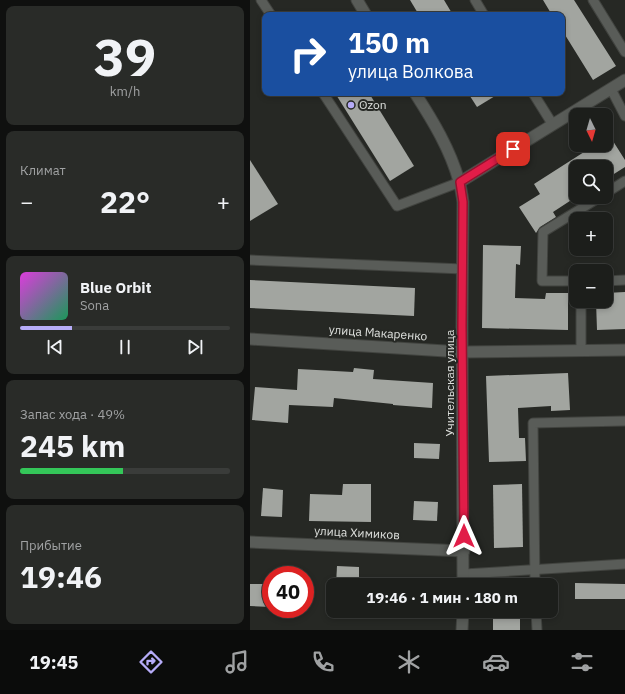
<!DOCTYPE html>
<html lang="ru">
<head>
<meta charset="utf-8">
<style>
  body { margin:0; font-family:"IBM Plex Sans",sans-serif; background:#292b28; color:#f1f3f6; height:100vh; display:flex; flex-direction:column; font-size:15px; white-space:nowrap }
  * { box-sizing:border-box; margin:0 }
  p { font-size:13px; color:#a0a2a3 }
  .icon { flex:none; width:22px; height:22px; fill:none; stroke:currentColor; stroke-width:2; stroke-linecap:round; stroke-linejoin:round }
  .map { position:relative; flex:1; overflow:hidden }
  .sheet { display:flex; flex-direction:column; gap:6px; padding:6px; background:#0f100f; width:250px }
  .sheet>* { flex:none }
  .guide { position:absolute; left:12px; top:12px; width:303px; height:84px; border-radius:8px; box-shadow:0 2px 6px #0003,0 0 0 1px #3a3c3a; background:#1a4fa0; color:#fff; overflow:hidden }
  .needle { width:26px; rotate:175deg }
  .fabs { position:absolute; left:319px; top:108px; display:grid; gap:8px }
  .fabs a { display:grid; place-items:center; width:44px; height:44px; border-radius:8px; background:#1c1e1b; box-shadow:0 2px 6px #0003,0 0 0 1px #3a3c3a; font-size:20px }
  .speed { position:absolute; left:12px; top:566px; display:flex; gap:8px; font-size:20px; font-weight:700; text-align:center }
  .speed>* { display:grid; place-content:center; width:52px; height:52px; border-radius:50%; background:#1c1e1b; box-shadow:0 2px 6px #0003,0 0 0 1px #3a3c3a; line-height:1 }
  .speed .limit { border:6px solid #d22; background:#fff; color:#111 }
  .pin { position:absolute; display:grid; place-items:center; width:34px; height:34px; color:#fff; margin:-17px; border-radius:8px; box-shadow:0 2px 6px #0006 }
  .me { position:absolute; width:44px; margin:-22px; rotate:0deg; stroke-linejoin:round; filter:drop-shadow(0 0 3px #0008) }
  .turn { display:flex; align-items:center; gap:14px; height:84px; padding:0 20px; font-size:18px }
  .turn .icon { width:52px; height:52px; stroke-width:2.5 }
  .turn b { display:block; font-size:28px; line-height:34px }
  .big { font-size:30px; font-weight:700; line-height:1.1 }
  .sheet .card { flex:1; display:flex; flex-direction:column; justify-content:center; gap:6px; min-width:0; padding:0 14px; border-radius:8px; background:#292b28 }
  .sheet .dial { align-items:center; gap:0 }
  .dial b { font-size:52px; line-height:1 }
  .song { display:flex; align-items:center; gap:12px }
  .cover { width:48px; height:48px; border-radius:6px; background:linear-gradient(135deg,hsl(300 70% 55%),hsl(150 70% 35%)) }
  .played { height:4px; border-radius:2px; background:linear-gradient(90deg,#b6acf8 25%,#3a3c3a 25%) }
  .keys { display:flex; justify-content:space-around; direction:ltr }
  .heat { display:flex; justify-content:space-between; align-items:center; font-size:22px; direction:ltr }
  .charge { height:6px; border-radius:3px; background:linear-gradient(90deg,#34c759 49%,#3a3c3a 0) }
  .trip { position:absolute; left:76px; top:578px; width:232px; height:40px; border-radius:8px; background:#1c1e1b; box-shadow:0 2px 6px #0003,0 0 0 1px #3a3c3a; font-weight:700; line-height:40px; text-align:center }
  .menu { display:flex; height:64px; justify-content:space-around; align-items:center; background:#0b0c0b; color:#a0a2a3 }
  .menu .icon { width:28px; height:28px }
  .menu .current { color:#b6acf8 }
  .menu b { font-size:18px; color:#f1f3f6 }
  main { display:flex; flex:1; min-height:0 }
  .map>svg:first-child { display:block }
  .building { fill:#a2a5a0 }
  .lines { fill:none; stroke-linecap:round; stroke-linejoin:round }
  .service-casing { stroke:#41433f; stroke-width:11 }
  .minor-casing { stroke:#41433f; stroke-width:13 }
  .tertiary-casing { stroke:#41433f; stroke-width:13 }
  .service { stroke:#595c58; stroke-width:9 }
  .minor { stroke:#595c58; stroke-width:11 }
  .tertiary { stroke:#595c58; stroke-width:11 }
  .route-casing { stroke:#92132f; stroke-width:10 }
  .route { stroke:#e11d48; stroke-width:7 }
  .poi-dot { fill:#b6acf8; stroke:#262824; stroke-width:1.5 }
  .labels { text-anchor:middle; stroke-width:4; stroke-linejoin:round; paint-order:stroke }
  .poi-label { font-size:12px; fill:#dee0dd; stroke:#262824; text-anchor:start }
  .street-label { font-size:12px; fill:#dee0dd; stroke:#262824 }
</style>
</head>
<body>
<main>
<section class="sheet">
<div class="card dial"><b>39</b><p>km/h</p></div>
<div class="card"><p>Климат</p>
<div class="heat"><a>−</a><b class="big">22°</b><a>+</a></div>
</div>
<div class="card">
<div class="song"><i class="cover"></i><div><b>Blue Orbit</b><p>Sona</p></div></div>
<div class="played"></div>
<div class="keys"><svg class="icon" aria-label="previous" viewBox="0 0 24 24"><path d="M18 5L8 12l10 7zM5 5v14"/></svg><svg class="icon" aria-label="pause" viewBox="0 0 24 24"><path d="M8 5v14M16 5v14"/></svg><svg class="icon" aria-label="next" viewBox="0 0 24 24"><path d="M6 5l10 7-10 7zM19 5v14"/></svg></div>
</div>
<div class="card"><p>Запас хода · 49%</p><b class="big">245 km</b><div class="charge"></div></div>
<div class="card"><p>Прибытие</p><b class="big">19:46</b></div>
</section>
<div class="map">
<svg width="375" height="630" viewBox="0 0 375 630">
  <rect width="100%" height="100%" fill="#262824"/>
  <g class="building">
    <polygon points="160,0 194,0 203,15 169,15"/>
    <polygon points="293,0 324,0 366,66 343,80 312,30 312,15 302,15"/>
    <polygon points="85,93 119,93 164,166 140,181"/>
    <polygon points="218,93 250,93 227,107"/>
    <polygon points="356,130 375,160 375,167 356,179 356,167 326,167 326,197 303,212 306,217 290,227 286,233 269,207 290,194 284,184 345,145 356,145"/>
    <polygon points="0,160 28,204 0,221"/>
    <polygon points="233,245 271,246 270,265 266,264 265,298 295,299 296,293 318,293 318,330 232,328"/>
    <polygon points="0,280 165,288 164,316 0,308"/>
    <polygon points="375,292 375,329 347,330 346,301 356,301 356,293"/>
    <polygon points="104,368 124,370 123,379 183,383 182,408 143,405 143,404 84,398 83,407 39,405 38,423 2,420 5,387 47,390 48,369 103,372"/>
    <polygon points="318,373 320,410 301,411 301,406 268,408 269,438 275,438 276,461 239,462 236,376"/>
    <polygon points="164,443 190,444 189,459 164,458"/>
    <polygon points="93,484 121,484 121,522 59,521 60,494 92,495"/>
    <polygon points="272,484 273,547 244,548 243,485"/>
    <polygon points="13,488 33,490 32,517 11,516"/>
    <polygon points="164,501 188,502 187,521 163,520"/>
    <polygon points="87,566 109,567 109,585 86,585"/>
    <polygon points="325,583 375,584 375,599 325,599"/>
    <polygon points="0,584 21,584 20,607 0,606"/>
    <rect x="243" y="611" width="27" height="19"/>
  </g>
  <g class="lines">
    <g class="service-casing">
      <g id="service">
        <polyline points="11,0 21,15"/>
        <polyline points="225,0 234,15"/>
        <polyline points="343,0 375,52"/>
        <polyline points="361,89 375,116"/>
        <polyline points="73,93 147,206 210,182"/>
        <polyline points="283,93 303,125"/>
        <polyline points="356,193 375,181"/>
        <polyline points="0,260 213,269"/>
        <polyline points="326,281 292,281 293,232 350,197"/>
        <polyline points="356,281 375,280"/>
        <polyline points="331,301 331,350"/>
        <polyline points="214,574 375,564"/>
        <polyline points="285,585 283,423 375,421"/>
        <polyline points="286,611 287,630"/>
      </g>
    </g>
    <g class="minor-casing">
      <g id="minor">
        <polyline points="210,182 375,80"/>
        <polyline points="0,339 212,352 375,350"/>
        <polyline points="0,542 214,551"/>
      </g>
    </g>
    <g class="tertiary-casing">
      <g id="tertiary">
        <polyline points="107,0 116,15"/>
        <path d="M165,93C183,121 200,149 209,181C211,188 212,195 213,202L212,326L213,585"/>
        <polyline points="212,630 213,611"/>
      </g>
    </g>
    <use href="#service" class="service"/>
    <use href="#minor" class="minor"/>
    <use href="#tertiary" class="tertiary"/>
  </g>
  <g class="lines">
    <g class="route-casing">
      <polyline id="route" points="214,536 212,326 213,202 210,182 263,149"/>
    </g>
    <use href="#route" class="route"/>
  </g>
  <circle class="poi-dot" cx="101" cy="105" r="4"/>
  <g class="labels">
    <g class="poi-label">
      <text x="109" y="109">Ozon</text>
    </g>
    <g class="street-label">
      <text transform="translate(128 333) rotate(4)" y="4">улица Макаренко</text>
      <text transform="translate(200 383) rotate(-90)" y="4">Учительская улица</text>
      <text transform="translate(107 533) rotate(3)" y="4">улица Химиков</text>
    </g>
  </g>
</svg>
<div class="fabs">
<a><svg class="needle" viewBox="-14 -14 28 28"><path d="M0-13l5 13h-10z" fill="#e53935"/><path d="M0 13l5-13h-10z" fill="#a0a2a3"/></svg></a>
<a><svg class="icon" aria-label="search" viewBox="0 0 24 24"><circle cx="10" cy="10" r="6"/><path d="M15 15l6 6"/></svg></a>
<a>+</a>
<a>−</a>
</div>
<div class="speed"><div class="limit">40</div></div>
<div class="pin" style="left:263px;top:149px;background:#d93025"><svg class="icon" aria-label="arrive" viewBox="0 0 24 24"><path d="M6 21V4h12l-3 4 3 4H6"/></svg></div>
<svg class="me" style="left:214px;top:536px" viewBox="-20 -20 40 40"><path d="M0-17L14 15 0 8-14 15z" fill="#e11d48" stroke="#fff" stroke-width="4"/></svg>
<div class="trip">19:46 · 1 мин · 180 m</div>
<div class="guide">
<div class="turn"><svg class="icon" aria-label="right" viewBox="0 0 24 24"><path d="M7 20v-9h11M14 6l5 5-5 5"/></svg><div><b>150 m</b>улица Волкова</div></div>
</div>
</div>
</main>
<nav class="menu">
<b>19:45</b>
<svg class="icon current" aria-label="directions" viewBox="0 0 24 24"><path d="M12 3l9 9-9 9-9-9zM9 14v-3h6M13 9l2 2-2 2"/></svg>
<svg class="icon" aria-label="music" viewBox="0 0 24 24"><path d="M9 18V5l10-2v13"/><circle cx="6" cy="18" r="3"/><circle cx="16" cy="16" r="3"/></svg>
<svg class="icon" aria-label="phone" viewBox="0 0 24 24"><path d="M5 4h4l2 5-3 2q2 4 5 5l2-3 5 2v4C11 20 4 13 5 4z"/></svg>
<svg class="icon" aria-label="climate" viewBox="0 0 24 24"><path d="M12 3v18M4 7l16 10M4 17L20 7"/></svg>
<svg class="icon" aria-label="car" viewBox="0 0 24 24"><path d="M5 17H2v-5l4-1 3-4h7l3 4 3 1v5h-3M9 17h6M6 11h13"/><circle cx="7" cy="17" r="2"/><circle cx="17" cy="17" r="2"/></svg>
<svg class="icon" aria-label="filters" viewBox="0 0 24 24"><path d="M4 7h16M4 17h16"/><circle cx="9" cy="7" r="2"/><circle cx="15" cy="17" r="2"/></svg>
</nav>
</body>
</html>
